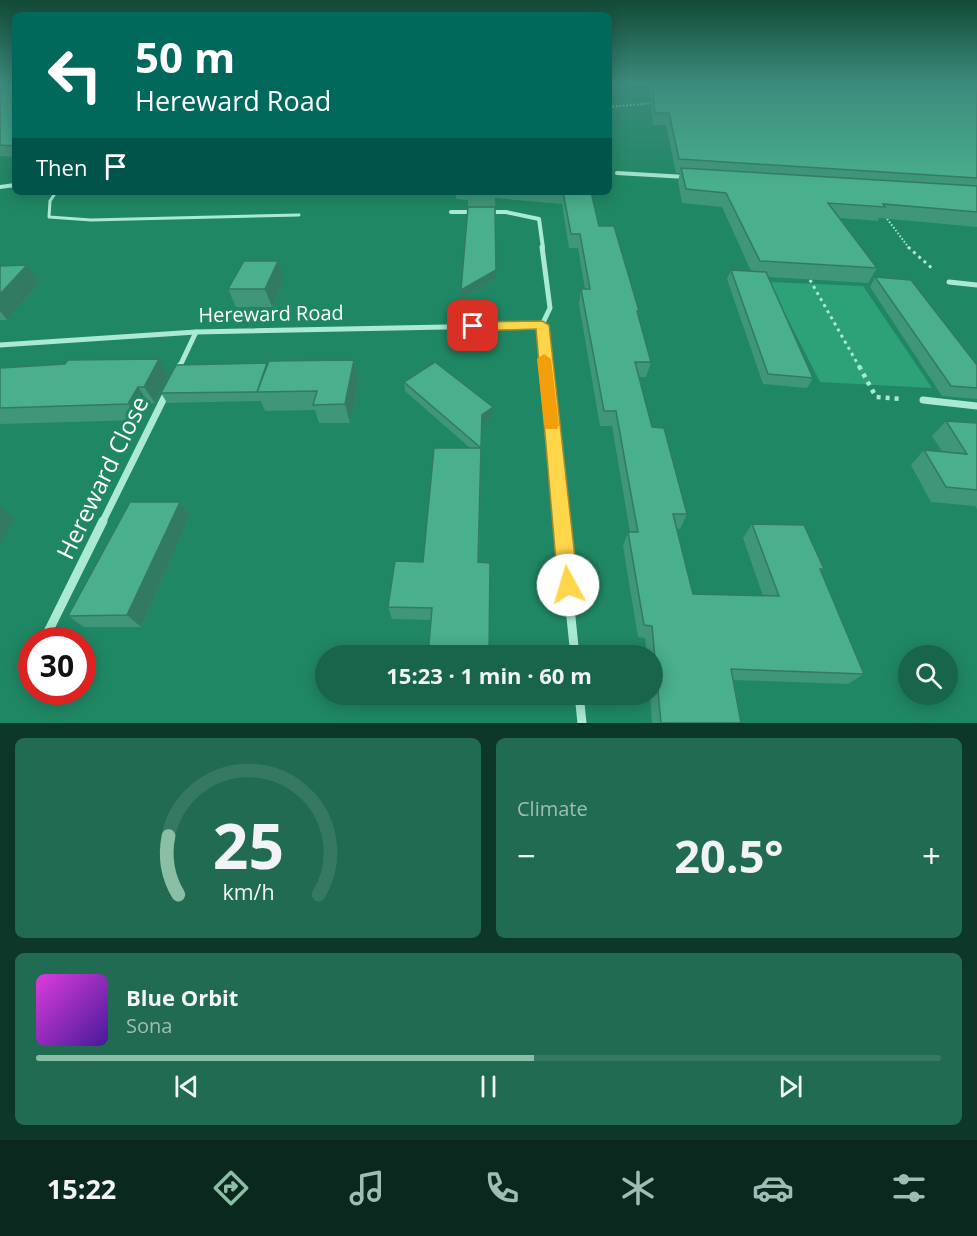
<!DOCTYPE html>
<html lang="en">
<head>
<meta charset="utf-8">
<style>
  body { margin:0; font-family:"Open Sans",sans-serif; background:#216b52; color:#f1f3f6; height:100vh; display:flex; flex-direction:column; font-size:22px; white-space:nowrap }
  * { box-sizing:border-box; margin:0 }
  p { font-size:20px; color:#9fbdb5 }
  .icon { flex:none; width:33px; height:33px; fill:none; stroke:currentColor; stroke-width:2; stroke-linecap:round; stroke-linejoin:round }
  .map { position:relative; height:723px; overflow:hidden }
  .drawer { display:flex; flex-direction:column; gap:15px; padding:15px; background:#0d3829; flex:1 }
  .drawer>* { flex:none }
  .top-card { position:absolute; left:12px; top:12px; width:600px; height:183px; border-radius:9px; box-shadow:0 3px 15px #0003; background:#00695c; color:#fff; overflow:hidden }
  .buttons { position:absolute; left:898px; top:645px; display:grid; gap:12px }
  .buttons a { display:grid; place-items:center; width:60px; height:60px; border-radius:50%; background:#18654b; box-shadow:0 3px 15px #0003; font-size:30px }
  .speed { position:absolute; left:18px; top:627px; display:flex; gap:12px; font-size:30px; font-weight:700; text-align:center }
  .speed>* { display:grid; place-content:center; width:78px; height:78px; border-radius:50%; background:#18654b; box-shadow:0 3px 15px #0003; line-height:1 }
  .speed .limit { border:9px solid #d22; background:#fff; color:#111 }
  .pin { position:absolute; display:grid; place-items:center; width:51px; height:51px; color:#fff; margin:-26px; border-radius:12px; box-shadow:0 3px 9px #0006 }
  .me { position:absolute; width:66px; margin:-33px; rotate:354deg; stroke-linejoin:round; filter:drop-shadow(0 0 4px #0008) }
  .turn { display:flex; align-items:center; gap:21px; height:126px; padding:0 24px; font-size:27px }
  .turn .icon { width:78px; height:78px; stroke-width:2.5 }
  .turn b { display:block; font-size:42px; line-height:51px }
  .then { display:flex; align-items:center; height:57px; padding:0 24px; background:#0003; gap:12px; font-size:22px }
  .big { font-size:45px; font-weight:700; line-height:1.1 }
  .drawer .card { flex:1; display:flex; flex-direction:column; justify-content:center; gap:9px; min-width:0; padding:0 21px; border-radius:9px; background:#216b52 }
  .drawer .dial { align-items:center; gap:0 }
  .dial svg { height:156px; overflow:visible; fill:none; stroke:#367963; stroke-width:7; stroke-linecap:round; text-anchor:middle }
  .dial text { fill:#f1f3f6; stroke:none }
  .song { display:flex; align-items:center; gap:18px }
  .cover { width:72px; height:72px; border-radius:9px; background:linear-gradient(135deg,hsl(300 70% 55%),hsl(260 70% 35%)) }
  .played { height:6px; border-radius:3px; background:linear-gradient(90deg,#8abfa5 55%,#367963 55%) }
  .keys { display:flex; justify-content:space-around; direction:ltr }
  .heat { display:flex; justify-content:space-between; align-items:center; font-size:33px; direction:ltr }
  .drawer .tiles { flex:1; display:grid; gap:15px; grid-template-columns:1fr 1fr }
  .card:last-child { grid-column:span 2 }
  .trip { position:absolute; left:315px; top:645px; width:348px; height:60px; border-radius:30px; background:#18654b; box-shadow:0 3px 15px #0003; font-weight:700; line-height:60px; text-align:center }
  .tab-bar { display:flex; height:96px; justify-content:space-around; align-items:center; background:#0a281e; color:#9fbdb5 }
  .tab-bar .icon { width:42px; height:42px }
  .tab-bar .current { color:#8abfa5 }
  .tab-bar b { font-size:27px; color:#f1f3f6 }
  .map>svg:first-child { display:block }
  .green { fill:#2da178 }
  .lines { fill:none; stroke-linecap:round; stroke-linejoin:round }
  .path-far2 { stroke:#aaead3; stroke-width:2; stroke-dasharray:1.5 2; stroke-linecap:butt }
  .path-far1 { stroke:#aaead3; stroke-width:3; stroke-dasharray:3 4; stroke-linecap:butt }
  .path { stroke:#aaead3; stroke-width:4.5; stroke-dasharray:4 5; stroke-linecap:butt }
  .lane { stroke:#aaead3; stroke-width:3 }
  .street-far3 { stroke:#aaead3; stroke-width:4 }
  .street-far2 { stroke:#aaead3; stroke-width:5 }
  .street-far1 { stroke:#aaead3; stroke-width:7 }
  .street { stroke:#aaead3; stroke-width:9 }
  .wall { fill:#3f9678 }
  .shaded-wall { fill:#337a62 }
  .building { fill:#49af8c; stroke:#337a62; stroke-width:1.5 }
  .route { fill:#ffd54a; stroke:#a68a30; stroke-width:1.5 }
  .slow { fill:#f59e0b }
  .labels { text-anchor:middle; stroke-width:6; stroke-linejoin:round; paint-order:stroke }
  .street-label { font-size:20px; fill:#fff; stroke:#208764 }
  .near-street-label { font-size:24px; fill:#fff; stroke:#208764 }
</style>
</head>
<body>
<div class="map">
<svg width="977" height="723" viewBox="0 0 977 723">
  <rect width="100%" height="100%" fill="#208764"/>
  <polygon class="green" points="769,282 863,286 932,388 820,382"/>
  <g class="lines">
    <g class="path-far2">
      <polyline points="609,107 654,103"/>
      <polyline points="885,216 909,248"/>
    </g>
    <g class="path-far1">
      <polyline points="908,247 934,270"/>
      <polyline points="810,280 860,368"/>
    </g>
    <polyline class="path" points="859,366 876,397 901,399"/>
    <polyline class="lane" points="56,192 50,201 49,217 91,220 299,215"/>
    <g class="street-far3">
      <polyline points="617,173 686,177"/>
      <polyline points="0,187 15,185"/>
      <polyline points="451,212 474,212"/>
      <polyline points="487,212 506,212 539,219 543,248"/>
    </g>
    <g class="street-far2">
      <polyline points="542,247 550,308 542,325 545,368"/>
      <polyline points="949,282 977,285"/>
      <polyline points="0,345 196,332 542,325"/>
      <polyline points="179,368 196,332"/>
    </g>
    <g class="street-far1">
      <polyline points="545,366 561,523"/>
      <polyline points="177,372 180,366"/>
      <polyline points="923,400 977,406"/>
      <polyline points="102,523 167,392"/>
    </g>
    <g class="street">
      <polyline points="561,521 575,656"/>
      <polyline points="44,640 103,521"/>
      <polyline points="579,694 582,723"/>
    </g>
  </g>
  <g class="wall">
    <polygon points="0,84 15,84 15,157 0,156"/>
    <polygon points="649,84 977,84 977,227 879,218 878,221 840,218 877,268 868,283 768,277 813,378 807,388 763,384 727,279 731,270 751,271 722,207 682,203 678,181 680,173 676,173 666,125 653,125"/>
    <polygon points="149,192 187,192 183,195"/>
    <polygon points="456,192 591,192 599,226 639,311 638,315 651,362 646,377 639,377 652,427 687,514 680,529 676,528 693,594 763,596 743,538 752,524 824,569 821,572 864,674 848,684 733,680 741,723 652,723 650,694 652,694 652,656 647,656 645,638 638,637 623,546 628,532 630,532 612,426 600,426 579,304 581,289 585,289 578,248 569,248 562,204 495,198 496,279 461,300 461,290 468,207 468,200 456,199"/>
    <polygon points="0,266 40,283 7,320 0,320"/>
    <polygon points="875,277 977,365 977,399 942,396 870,287"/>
    <polygon points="284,278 272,307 236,307 228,289"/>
    <polygon points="354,360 359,379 350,423 319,423 315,410 265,411 261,401 167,403 161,393"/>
    <polygon points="0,368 168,375 155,403 149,403 139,420 0,424"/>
    <polygon points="404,382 492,417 482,425 479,562 431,620 392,619 388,607 423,562 470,448 405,391"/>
    <polygon points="946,421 977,423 977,509 975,506 931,502 911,465 924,450 942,451 932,436"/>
    <polygon points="180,502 190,516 141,627 84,627 68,616"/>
    <polygon points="425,694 489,694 489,705 428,704"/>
  </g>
  <g class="shaded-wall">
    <polygon points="278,261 284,278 272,307 265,289"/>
    <polygon points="27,265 40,283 7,320 0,311 0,294"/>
    <polygon points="496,270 496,279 461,300 461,290"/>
    <polygon points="159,359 168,375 155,403 144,387"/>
    <polygon points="354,360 359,379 350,423 345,404"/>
    <polygon points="138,387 149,403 139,420 128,404"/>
    <polygon points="493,407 492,417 482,425 481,458 482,415"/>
    <polygon points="481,448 481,464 478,576 478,562"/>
    <polygon points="180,502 190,516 141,627 127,615"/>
    <polygon points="0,506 16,519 0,542"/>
  </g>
  <g class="building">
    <polygon points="0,84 15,84 15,146 0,145"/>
    <polygon points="652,84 977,84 977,178 679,159 669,113 655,113"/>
    <polygon points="681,168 977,186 977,212 883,204 885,207 828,203 877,268 760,261 726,193 686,189"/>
    <polygon points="468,192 496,192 495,194 468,194"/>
    <polygon points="563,192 591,192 599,226 614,226 639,311 637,311 651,362 635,362 652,427 664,428 687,514 673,514 693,594 779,596 752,524 804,525 824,569 820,569 864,674 731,669 741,723 661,723 652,626 644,625 628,532 638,532 626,467 616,411 604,411 581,289 590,289 580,234 571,234"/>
    <polygon points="468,207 495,207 496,270 461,290"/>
    <polygon points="244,261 278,261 265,289 228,289"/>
    <polygon points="27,265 0,294 0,266"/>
    <polygon points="731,270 766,272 813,378 768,374"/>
    <polygon points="875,277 911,280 977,365 977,388 951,386"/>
    <polygon points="159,359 144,387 138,387 128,404 0,408 0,368 65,364 68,360"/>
    <polygon points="354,360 345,404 313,405 317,391 257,392 269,361"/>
    <polygon points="435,362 493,407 482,415 481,448 404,382"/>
    <polygon points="267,363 257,392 161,393 176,365"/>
    <polygon points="946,421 977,423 977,490 946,487 924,450 967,454"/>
    <polygon points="434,448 481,448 478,562 490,563 489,656 428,656 432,608 388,607 395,561 423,562"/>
    <polygon points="130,502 180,502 127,615 68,616"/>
    <polygon points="455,694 489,694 489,695"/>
  </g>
  <linearGradient id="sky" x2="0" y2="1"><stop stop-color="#124a37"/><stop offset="0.45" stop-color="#3c8b7d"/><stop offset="1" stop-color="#3c8b7d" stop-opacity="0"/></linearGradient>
  <rect width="977" height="185" fill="url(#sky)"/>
  <polygon class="route" points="542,321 549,325 578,585 575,592 568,594 561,592 558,585 536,329 473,331 467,326 473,322"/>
  <polygon class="slow" points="544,354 551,359 559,425 557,429 546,429 544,425 537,359"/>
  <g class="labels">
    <g class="street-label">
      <text transform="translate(271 314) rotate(-1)" y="7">Hereward Road</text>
    </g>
    <g class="near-street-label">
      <text transform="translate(103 478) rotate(-64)" y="8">Hereward Close</text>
    </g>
  </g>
</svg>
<div class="buttons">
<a><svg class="icon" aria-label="search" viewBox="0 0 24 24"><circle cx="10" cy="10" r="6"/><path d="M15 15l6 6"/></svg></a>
</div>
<div class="speed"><div class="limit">30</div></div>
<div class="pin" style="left:473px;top:326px;background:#d93025"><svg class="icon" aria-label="arrive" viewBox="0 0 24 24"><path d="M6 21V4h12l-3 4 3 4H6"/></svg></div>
<svg class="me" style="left:568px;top:585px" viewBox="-20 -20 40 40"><circle r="19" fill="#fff"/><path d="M0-13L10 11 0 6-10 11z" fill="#ffd54a"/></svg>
<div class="trip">15:23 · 1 min · 60 m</div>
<div class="top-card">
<div class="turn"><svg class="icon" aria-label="left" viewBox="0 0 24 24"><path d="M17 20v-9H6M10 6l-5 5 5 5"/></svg><div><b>50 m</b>Hereward Road</div></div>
<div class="then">Then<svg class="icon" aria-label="arrive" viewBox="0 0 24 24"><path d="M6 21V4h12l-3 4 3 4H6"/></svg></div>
</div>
</div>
<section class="drawer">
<div class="tiles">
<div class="card dial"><svg viewBox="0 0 100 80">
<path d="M14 69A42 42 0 1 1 86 69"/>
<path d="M14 69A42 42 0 0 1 9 39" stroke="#8abfa5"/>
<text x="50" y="56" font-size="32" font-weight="700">25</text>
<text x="50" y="72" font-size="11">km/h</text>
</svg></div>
<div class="card"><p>Climate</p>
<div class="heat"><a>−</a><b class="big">20.5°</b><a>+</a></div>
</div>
<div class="card">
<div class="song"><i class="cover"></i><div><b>Blue Orbit</b><p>Sona</p></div></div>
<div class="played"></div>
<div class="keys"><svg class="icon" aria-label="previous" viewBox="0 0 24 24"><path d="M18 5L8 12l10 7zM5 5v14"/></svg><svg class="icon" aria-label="pause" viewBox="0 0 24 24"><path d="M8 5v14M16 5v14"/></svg><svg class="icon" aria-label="next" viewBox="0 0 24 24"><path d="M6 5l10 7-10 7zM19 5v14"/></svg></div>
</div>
</div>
</section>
<nav class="tab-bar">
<b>15:22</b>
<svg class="icon current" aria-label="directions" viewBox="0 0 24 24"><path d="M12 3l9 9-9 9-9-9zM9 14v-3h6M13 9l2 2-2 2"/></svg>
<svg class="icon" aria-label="music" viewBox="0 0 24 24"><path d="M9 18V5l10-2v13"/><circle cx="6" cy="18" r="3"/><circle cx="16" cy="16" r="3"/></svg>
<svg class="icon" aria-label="phone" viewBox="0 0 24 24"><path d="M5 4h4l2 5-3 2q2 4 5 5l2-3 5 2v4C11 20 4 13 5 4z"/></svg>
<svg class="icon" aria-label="climate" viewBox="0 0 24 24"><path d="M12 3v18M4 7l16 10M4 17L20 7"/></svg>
<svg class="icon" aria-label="car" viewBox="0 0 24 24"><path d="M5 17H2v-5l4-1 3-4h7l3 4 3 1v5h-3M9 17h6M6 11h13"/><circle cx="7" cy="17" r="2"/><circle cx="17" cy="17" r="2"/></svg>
<svg class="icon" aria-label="filters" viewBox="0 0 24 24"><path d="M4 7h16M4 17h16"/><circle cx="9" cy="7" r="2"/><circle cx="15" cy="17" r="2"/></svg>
</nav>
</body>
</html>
